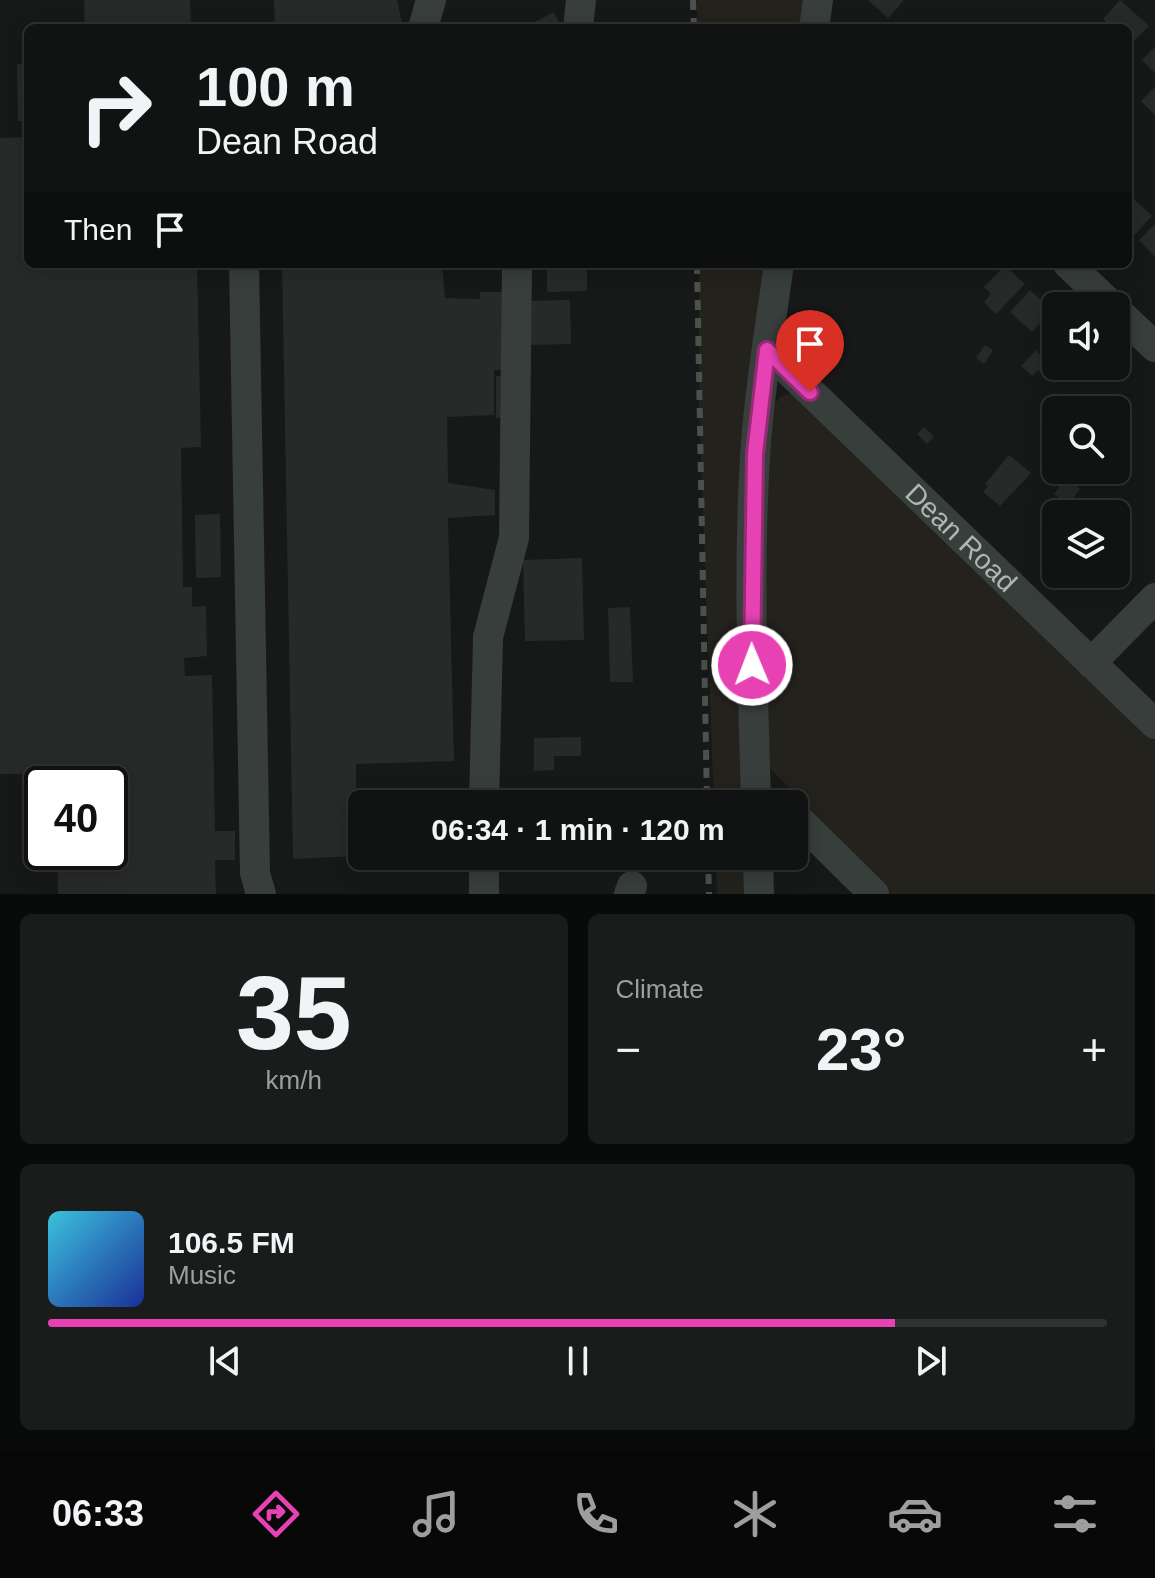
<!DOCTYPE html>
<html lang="en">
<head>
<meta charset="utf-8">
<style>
  body { margin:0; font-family:Helvetica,sans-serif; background:#1a1c1b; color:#f1f3f6; height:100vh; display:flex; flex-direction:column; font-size:30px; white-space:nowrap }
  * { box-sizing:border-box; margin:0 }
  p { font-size:26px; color:#9c9e9f }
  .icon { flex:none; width:44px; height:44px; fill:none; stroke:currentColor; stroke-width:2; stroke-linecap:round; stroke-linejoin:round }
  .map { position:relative; height:894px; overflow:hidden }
  .sheet { display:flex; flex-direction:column; gap:20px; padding:20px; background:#090a0a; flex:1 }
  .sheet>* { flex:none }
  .guide { position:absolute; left:24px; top:24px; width:1108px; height:244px; border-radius:12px; box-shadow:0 4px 20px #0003,0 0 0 2px #303232; background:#111312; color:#f1f3f6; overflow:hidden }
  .fabs { position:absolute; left:1042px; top:292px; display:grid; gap:16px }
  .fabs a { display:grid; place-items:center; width:88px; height:88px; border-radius:12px; background:#111312; box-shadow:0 4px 20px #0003,0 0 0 2px #303232; font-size:40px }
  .speed { position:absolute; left:24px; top:766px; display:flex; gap:16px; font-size:40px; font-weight:700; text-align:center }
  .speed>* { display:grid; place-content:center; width:104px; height:104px; border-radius:50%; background:#111312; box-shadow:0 4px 20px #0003,0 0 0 2px #303232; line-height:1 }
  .speed .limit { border:4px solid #111; border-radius:12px; background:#fff; color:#111 }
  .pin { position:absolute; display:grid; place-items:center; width:68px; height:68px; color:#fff; margin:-82px -34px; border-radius:50% 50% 50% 0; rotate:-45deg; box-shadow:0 0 8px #0007 }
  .pin .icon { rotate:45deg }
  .me { position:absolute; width:88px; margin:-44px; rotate:359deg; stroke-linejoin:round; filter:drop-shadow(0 0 6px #0008) }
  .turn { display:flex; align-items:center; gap:28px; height:168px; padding:0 40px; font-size:36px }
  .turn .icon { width:104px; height:104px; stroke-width:2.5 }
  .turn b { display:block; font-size:56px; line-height:68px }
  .then { display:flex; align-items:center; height:76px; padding:0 40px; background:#0003; gap:16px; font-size:30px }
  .big { font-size:60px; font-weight:600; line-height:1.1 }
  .sheet .card { flex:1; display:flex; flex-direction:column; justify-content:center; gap:12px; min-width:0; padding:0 28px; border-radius:12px; background:#1a1c1b }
  .sheet .dial { align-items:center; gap:0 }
  .dial b { font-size:104px; line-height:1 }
  .song { display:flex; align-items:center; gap:24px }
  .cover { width:96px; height:96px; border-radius:12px; background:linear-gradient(135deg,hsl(190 70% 55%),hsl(230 70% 35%)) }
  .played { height:8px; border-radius:4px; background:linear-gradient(90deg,#e642b4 80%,#303232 80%) }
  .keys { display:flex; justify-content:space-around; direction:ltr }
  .heat { display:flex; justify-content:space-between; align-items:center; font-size:44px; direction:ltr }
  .sheet .tiles { flex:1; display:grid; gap:20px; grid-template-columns:1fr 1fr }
  .card:last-child { grid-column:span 2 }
  .trip { position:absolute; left:348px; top:790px; width:460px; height:80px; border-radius:12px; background:#111312; box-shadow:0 4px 20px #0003,0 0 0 2px #303232; font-weight:600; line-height:80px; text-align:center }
  .menu { display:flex; height:128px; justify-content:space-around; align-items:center; background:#070807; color:#9c9e9f }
  .menu .icon { width:56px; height:56px }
  .menu .active { color:#e642b4 }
  .menu b { font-size:36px; color:#f1f3f6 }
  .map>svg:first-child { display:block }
  .green { fill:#24221d }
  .building { fill:#272a29 }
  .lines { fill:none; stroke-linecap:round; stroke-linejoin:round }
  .minor { stroke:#383e3b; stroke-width:30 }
  .rail { stroke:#4b524e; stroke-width:6; stroke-dasharray:10 8; stroke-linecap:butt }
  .route-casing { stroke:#962b75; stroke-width:20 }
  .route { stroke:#e642b4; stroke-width:14 }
  .labels { text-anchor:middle; stroke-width:8; stroke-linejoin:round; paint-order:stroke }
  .street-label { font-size:28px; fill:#aab8af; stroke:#121413 }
</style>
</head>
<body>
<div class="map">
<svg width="1155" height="894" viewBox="0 0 1155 894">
  <rect width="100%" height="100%" fill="#171918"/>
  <g class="green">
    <polygon points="697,0 806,0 802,28 697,28"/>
    <polygon points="699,264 767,264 743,804 714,804 699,407"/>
    <polygon points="794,392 1155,736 1155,894 891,894 767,765 764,502 772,408 780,397"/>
    <polygon points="716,856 744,856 745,894 717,894"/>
  </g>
  <g class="building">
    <polygon points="84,0 190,0 191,28 85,28"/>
    <polygon points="274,0 397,0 403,28 275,28"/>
    <polygon points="868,0 904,0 888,18"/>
    <polygon points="1120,0 1149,26 1128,47 1128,28 1112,28 1103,19"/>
    <polygon points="554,12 562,28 522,28 531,24"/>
    <polygon points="1155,47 1155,73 1142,60"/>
    <polygon points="28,63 28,121 18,121 17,64"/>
    <polygon points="1155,87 1155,115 1141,101"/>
    <polygon points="28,137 28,264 197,264 201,447 181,448 183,587 192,587 192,607 206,606 207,656 184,658 185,676 212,675 215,831 235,831 235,860 215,860 216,894 58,894 57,859 34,861 31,796 42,795 42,852 110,852 110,784 56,784 55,774 0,774 0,138"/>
    <polygon points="1133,198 1152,216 1128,242 1128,204"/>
    <polygon points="1155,224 1155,257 1139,240"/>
    <polygon points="282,264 442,264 445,298 480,299 480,292 506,292 503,370 494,370 494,415 447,417 448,483 495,490 495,515 448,518 454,761 356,764 357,856 293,859"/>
    <polygon points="547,264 587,264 587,291 547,292"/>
    <polygon points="1005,265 1025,284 996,314 984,302 991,294 984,287"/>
    <polygon points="1030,290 1052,310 1032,332 1010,312"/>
    <polygon points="570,300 571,344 526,345 526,301"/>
    <polygon points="985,345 993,350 984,364 976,358"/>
    <polygon points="1056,347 1056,366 1070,366 1063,374 1047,358"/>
    <polygon points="1036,350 1053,370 1046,378 1038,370 1032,376 1021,366"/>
    <polygon points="1125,359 1133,364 1125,377 1117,373"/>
    <rect x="496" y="376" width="10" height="42"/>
    <polygon points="924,427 934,437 927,444 917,434"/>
    <polygon points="1009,455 1031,473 1000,506 983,492 988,486 985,484"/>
    <polygon points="1065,478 1080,489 1069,504 1054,494"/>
    <polygon points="1091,501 1100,506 1095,514 1083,514"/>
    <polygon points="220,514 221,577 196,578 195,515"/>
    <polygon points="582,558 584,640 525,641 523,560"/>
    <polygon points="630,607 633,682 610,682 608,608"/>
    <polygon points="581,737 581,756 554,756 554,770 534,771 534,738"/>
  </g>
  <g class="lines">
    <g class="minor">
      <polyline points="423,28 431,0"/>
      <polyline points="578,28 581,0"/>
      <polyline points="814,28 818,0"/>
      <polyline points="244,264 255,873 261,894"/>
      <polyline points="1068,264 1112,306"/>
      <polyline points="1116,310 1155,347"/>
      <path id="s1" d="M767,350L1155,724"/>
      <polyline points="1091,663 1155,598"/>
      <polyline points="484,804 488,637 514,538 517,264"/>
      <path d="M756,804C753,688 748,573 755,457C759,393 770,328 779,264"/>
      <polyline points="794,815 874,894"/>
      <polyline points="484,856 484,894"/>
      <polyline points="758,856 759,894"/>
      <polyline points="629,894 632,886"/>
    </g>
    <g class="rail">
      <polyline points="693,0 694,28"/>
      <polyline points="697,264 707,804"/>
      <polyline points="708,856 709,894"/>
    </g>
  </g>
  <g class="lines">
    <g class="route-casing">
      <polyline id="route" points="752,665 755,454 767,350 810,392"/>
    </g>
    <use href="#route" class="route"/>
  </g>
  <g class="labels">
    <g class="street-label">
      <text dy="10" stroke="none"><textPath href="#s1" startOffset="270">Dean Road</textPath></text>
    </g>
  </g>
</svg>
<div class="fabs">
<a><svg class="icon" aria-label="sound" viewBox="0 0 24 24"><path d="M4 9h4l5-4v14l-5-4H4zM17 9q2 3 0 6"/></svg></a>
<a><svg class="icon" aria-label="search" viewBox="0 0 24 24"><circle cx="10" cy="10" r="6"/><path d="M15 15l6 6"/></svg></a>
<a><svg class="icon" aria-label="layers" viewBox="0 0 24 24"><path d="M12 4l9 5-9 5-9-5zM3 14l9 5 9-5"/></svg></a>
</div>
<div class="speed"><div class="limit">40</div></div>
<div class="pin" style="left:810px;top:392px;background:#d93025"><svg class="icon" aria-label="arrive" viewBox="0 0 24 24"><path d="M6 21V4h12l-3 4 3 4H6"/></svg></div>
<svg class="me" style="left:752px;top:665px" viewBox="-20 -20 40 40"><circle r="17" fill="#e642b4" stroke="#fff" stroke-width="3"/><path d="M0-11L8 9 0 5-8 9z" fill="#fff"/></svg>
<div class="trip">06:34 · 1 min · 120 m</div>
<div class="guide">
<div class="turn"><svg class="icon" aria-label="right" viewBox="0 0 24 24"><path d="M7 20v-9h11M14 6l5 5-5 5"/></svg><div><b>100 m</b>Dean Road</div></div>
<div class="then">Then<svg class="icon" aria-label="arrive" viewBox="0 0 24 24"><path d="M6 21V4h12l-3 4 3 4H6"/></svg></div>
</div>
</div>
<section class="sheet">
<div class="tiles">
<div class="card dial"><b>35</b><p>km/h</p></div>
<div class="card"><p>Climate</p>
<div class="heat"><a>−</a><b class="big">23°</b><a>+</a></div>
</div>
<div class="card">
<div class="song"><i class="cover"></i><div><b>106.5 FM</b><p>Music</p></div></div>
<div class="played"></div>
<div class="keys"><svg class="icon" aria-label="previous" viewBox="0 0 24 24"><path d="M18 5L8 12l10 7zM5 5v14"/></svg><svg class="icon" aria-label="pause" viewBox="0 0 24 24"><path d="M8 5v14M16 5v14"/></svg><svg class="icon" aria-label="next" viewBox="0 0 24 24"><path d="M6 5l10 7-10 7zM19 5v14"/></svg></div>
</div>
</div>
</section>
<nav class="menu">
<b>06:33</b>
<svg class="icon active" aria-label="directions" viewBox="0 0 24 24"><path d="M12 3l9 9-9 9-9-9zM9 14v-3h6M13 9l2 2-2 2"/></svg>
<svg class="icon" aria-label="music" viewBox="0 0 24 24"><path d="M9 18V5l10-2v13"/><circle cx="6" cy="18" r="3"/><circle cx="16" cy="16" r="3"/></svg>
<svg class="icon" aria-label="phone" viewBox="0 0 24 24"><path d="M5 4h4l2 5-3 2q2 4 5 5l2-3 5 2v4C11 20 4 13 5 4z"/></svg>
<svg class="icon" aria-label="climate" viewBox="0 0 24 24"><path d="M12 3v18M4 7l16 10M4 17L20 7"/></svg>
<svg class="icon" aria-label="car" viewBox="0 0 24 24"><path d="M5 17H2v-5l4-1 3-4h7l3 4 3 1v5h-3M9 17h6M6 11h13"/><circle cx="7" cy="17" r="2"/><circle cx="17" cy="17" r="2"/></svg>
<svg class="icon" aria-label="filters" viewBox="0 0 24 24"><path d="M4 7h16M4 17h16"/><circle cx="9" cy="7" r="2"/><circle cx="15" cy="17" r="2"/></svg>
</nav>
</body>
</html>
